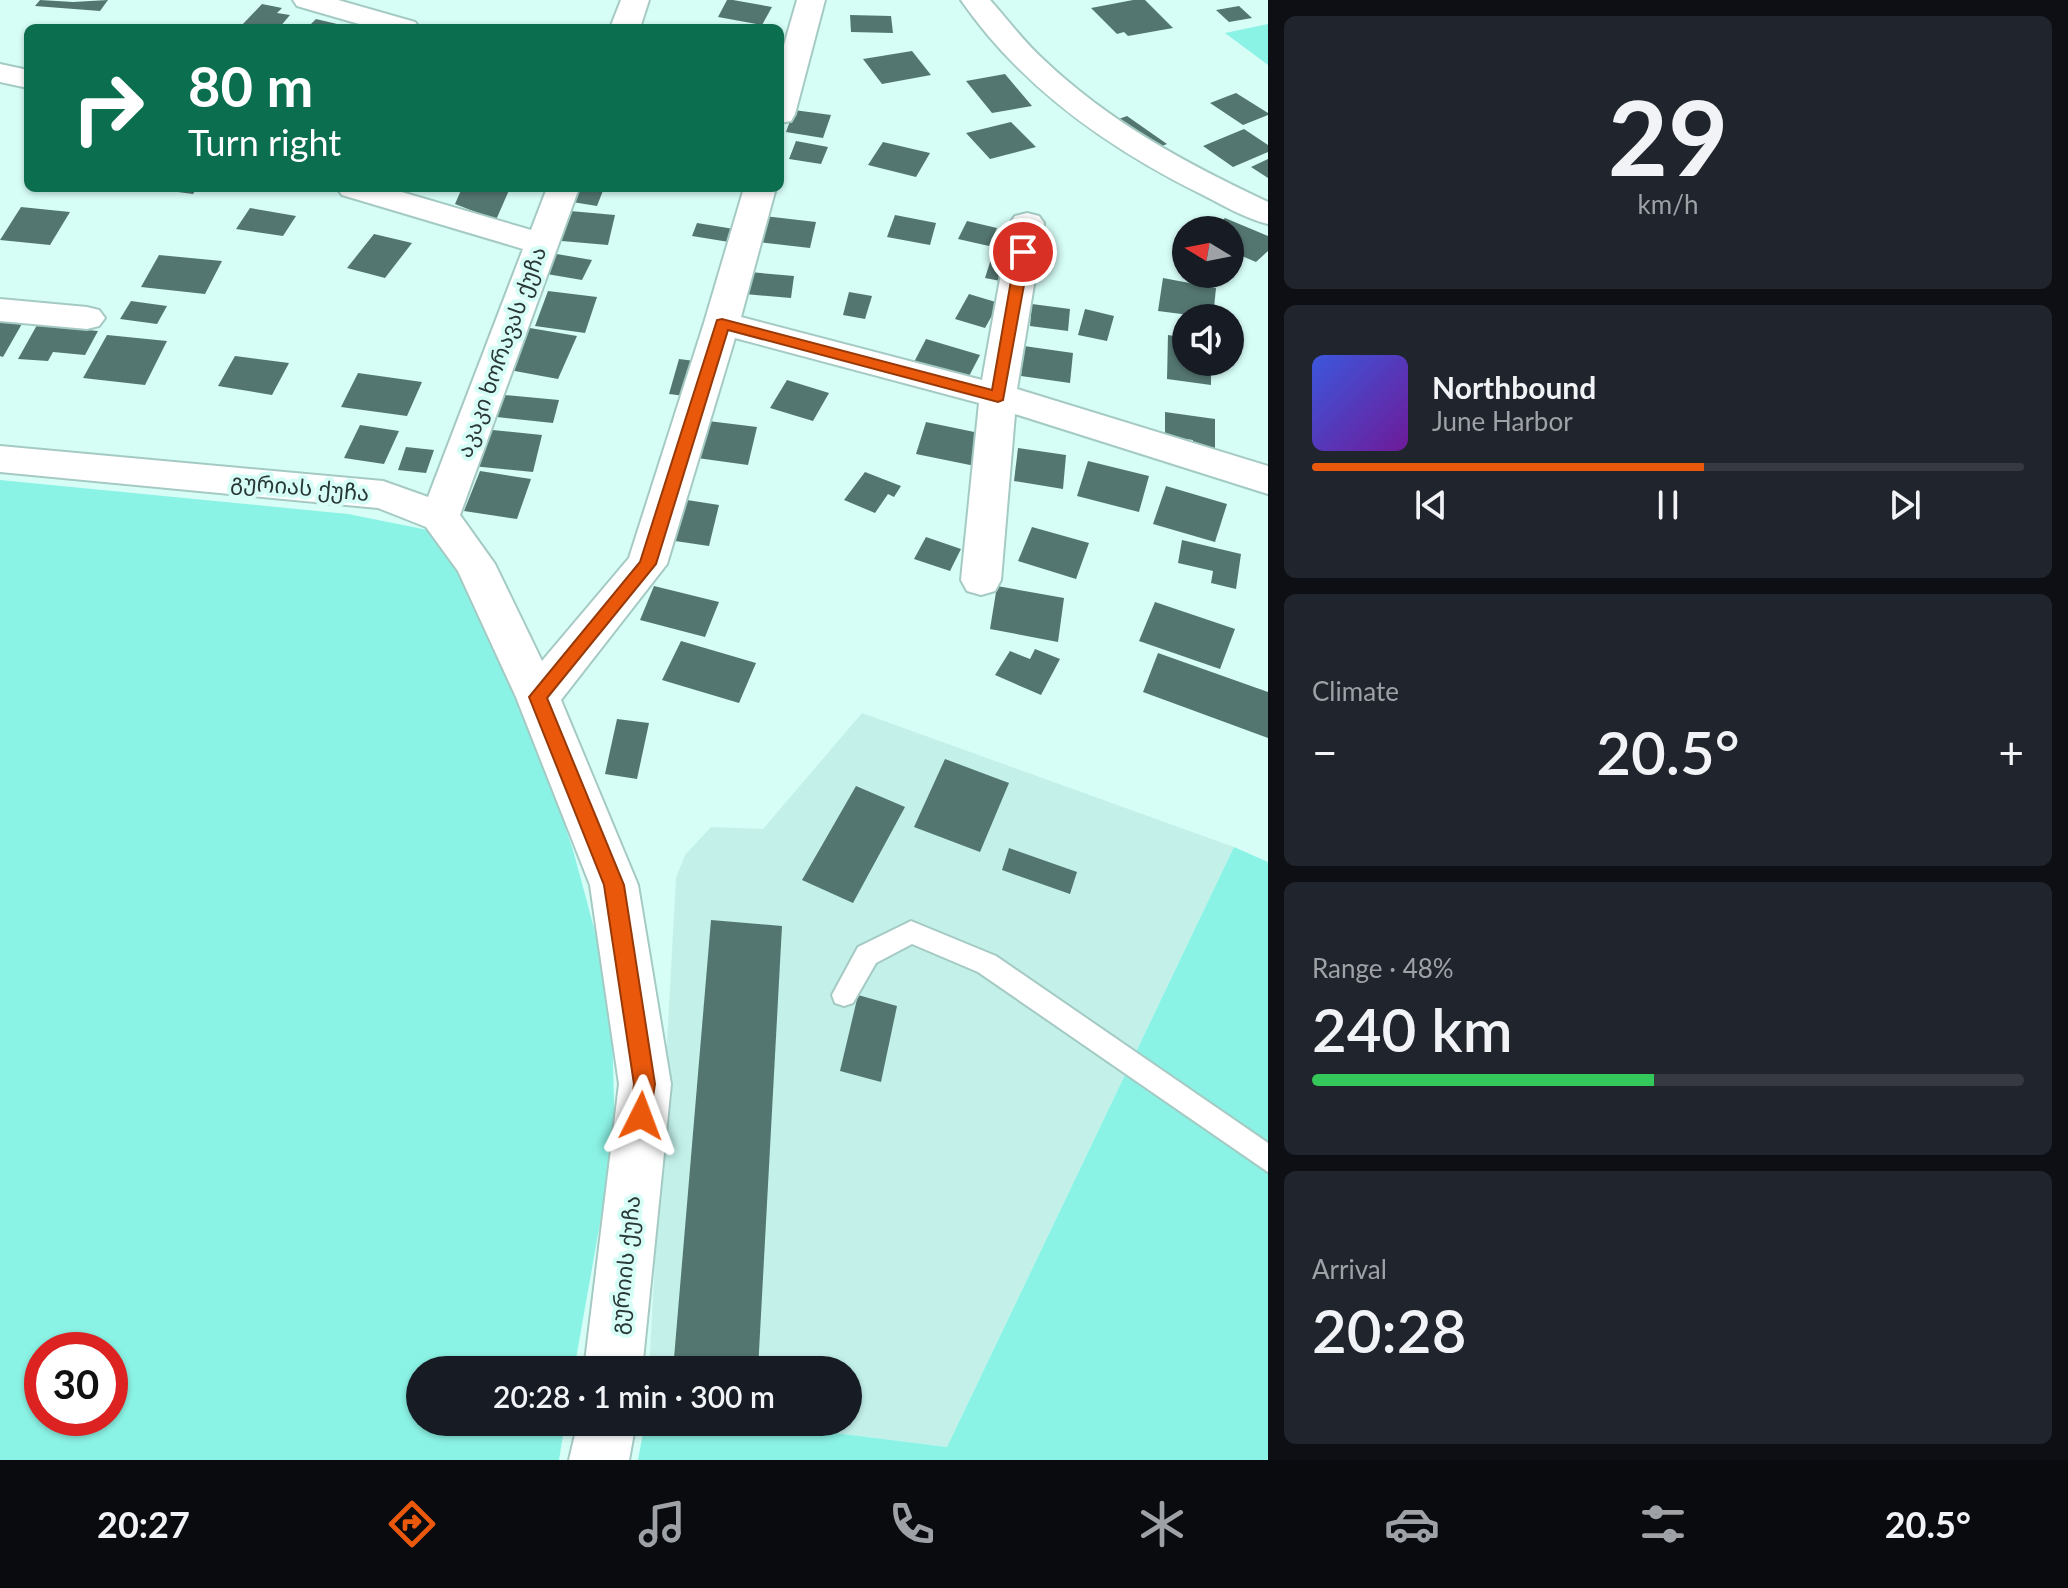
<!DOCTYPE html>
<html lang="en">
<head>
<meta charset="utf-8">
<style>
  body { margin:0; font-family:Lato,"Noto Sans Georgian",sans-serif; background:#20242c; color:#f1f3f6; height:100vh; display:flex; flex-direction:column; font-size:30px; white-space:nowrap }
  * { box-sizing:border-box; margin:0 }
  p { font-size:26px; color:#9ea1a6 }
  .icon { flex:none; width:44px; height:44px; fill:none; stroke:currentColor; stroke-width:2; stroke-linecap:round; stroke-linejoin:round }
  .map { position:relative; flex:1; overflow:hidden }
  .side { display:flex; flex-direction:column; gap:16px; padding:16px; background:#0d0f14; width:800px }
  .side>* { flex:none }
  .banner { position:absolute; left:24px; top:24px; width:760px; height:168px; border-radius:12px; box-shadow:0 2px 6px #0004; background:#0b6e4f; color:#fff; overflow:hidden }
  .needle { width:52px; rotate:280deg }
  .buttons { position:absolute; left:1172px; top:216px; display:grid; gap:16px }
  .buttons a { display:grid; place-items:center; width:72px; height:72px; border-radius:50%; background:#171b24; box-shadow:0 2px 6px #0004; font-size:40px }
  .speed { position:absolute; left:24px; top:1332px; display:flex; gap:16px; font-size:40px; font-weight:700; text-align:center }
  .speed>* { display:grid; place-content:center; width:104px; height:104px; border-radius:50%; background:#171b24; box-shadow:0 2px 6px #0004; line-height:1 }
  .speed .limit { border:12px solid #d22; background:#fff; color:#111 }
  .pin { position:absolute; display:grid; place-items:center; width:68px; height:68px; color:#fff; margin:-34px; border:4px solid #fff; border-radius:50%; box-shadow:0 2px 8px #0007 }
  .me { position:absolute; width:88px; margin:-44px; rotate:3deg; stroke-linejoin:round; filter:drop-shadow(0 0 6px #0008) }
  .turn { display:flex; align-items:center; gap:28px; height:168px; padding:0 32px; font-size:36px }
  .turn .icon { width:104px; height:104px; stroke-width:2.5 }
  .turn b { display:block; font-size:56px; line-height:68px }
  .big { font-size:60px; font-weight:600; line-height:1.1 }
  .side .widget { flex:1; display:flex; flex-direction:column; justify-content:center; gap:12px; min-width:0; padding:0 28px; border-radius:12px; background:#20242c }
  .side .dial { align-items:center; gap:0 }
  .dial b { font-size:104px; line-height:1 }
  .song { display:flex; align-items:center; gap:24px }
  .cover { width:96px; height:96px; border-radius:12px; background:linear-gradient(135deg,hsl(230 70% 55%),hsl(280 70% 35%)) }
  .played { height:8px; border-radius:4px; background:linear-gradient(90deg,#ea580c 55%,#363941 55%) }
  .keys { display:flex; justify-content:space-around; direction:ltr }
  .heat { display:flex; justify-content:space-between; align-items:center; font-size:44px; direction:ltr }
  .charge { height:12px; border-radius:6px; background:linear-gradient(90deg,#34c759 48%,#363941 0) }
  .trip { position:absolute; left:406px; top:1356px; width:456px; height:80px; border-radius:40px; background:#171b24; box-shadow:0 2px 6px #0004; font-weight:600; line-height:80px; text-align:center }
  .tab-bar { display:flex; height:128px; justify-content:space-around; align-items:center; background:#090b0e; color:#9ea1a6 }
  .tab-bar .icon { width:56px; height:56px }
  .tab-bar .current { color:#ea580c }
  .tab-bar b { font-size:36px; color:#f1f3f6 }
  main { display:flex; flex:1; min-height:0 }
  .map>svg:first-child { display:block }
  .built { fill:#c3f1ea }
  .green { fill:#8bf3e5; fill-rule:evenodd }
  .building { fill:#547671 }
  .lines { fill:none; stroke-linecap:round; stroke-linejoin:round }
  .lane-casing { stroke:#a5cac4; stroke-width:4 }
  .street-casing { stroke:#a5cac4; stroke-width:4 }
  .lane { fill:#fff; fill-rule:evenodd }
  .street { fill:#fff; fill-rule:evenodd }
  .route { fill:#ea580c; stroke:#983908; stroke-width:2 }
  .labels { text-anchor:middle; stroke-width:8; stroke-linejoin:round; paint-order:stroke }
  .street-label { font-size:22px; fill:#293836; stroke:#d7fdf7 }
</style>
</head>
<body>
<main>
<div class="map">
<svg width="1268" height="1460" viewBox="0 0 1268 1460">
  <rect width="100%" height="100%" fill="#d7fdf7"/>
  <polygon class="built" points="862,713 1234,847 947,1447 748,1422 848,1422 848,1370 649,1370 676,878 685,855 711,827 763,829"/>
  <g class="green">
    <polygon points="1268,24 1268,65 1225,33"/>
    <path d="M0,480L348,514L448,534L515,677L573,850L611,991L615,1138L574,1370H420V1422H565L559,1460H0ZM42,1350H110V1418H42Z"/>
    <polygon points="1234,847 1268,862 1268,1460 638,1460 645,1422 748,1422 947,1447"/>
  </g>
  <g class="building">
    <polygon points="40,0 73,2 108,0 100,11 35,6"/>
    <polygon points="727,0 733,0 772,7 762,25 718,17"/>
    <polygon points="1133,0 1145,0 1173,28 1128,36 1124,32 1117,34 1091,8"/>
    <polygon points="262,4 282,8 277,13 290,15 279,28 241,26"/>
    <polygon points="1239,6 1252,18 1229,22 1216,10"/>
    <polygon points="850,15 891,16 893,33 851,32"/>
    <polygon points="316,19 337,24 333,28 307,28"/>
    <polygon points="912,51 931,75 882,84 863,59"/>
    <polygon points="1005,74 1032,106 992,113 966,81"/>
    <polygon points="1236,93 1268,113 1268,115 1243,125 1210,103"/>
    <polygon points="794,110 831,115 823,138 786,132"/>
    <polygon points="1127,116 1167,144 1147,152 1108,123"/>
    <polygon points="1011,122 1036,147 990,159 966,133"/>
    <polygon points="1244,129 1268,145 1268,152 1233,167 1203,146"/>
    <polygon points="796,141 828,147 821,164 789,159"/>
    <polygon points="883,142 930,153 916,177 868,165"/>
    <polygon points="1268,159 1268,178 1251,167"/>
    <polygon points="148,188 197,188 193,194"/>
    <polygon points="462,188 510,188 496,220 455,204"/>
    <polygon points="571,188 604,188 597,206 566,201"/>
    <polygon points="21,207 70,212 50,245 0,240"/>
    <polygon points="250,208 296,216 283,236 236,229"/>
    <polygon points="559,210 615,215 608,245 550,240"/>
    <polygon points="895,215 936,223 930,245 887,237"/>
    <polygon points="764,216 816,222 810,248 758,242"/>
    <polygon points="1225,218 1268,236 1268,251 1256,262 1230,251 1230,230 1212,230"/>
    <polygon points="967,221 997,228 989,246 958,239"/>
    <polygon points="697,223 734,229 729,242 692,236"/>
    <polygon points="374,234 412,243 385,278 347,268"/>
    <polygon points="545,252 592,260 582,280 535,272"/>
    <polygon points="159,255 222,261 205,294 141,287"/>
    <polygon points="991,259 1017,263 1011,283 985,278"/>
    <polygon points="749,272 794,276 791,298 745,294"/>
    <polygon points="1163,278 1216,288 1213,318 1158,311"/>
    <polygon points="548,291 597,297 585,333 535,326"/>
    <polygon points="849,292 872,296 865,319 843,315"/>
    <polygon points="969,294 999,303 985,328 955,319"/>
    <polygon points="131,301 167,306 157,324 120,319"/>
    <polygon points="1032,304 1070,309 1068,331 1030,326"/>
    <polygon points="1085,309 1114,316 1107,341 1078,335"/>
    <polygon points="0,320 23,322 3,357 0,356"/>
    <polygon points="37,325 98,331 85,355 53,352 48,361 18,359"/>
    <polygon points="524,327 577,336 558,379 504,369"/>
    <polygon points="107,335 167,341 145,385 83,378"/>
    <polygon points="1168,335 1186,338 1186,362 1211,362 1211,385 1167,379"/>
    <polygon points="926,339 980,355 966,382 912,366"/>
    <polygon points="1024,346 1073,353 1070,383 1021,376"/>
    <polygon points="235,356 289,363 272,395 218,386"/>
    <polygon points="679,359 695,361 685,396 669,394"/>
    <polygon points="358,373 422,382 407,416 341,407"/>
    <polygon points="787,380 829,393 813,421 770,408"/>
    <polygon points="504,395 559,400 553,423 497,417"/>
    <polygon points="1165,412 1215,419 1215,451 1192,448 1193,440 1165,436"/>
    <polygon points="700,420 757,427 748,465 690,457"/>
    <polygon points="926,422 984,434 975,466 916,454"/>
    <polygon points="360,425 399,431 384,464 344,458"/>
    <polygon points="483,429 542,435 533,472 472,466"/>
    <polygon points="406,447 434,450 426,473 398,470"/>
    <polygon points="1018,448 1066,455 1063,489 1014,481"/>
    <polygon points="1088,461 1149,476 1139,512 1077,496"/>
    <polygon points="480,471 531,479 517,519 464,511"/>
    <polygon points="865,472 901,486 894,497 888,494 875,513 844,500"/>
    <polygon points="1166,486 1227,504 1215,542 1153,524"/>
    <polygon points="687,500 719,505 709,546 675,541"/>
    <polygon points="1032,527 1089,543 1076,579 1018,561"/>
    <polygon points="926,537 961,549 950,571 914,559"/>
    <polygon points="1182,540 1241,554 1236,589 1211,583 1213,571 1178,563"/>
    <polygon points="654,586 719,602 705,637 640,620"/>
    <polygon points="997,586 1064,598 1058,642 990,629"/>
    <polygon points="1155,602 1235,629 1220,669 1139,641"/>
    <polygon points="681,641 756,663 739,703 662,680"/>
    <polygon points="1035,649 1060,659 1041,695 995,675 1010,651 1030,659"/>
    <polygon points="1158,653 1268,692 1268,738 1143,692"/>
    <polygon points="617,719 649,723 637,779 605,774"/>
    <polygon points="945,759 1009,783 980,852 914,827"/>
    <polygon points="856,786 905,807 853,903 802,880"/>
    <polygon points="1009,848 1077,872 1070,894 1002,870"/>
    <polygon points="711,920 782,926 758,1370 673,1370"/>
    <polygon points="858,995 897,1006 881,1082 840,1071"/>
  </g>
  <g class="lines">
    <g class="lane-casing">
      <polygon id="lane" points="911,921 996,956 1268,1143 1268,1172 978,972 912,944 876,963 853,1003 844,1006 835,1003 832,995 858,947"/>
    </g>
    <g class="street-casing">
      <g id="street">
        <polygon points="293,0 338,0 415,22 420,28 373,28 297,6"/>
        <polygon points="621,0 649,0 640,28 610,28"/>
        <polygon points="797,0 825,0 795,114 791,121 780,123 780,59"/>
        <path d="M961,0H990C1008,20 1024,42 1044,60C1109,122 1187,164 1268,202V224C1244,218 1223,205 1201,194C1108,148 1021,87 961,0Z"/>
        <polygon points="0,64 28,70 28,88 0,82"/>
        <polygon points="337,188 388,188 531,230 547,188 579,188 460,515 495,564 542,661 629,558 704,323 744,188 776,188 741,317 982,380 1010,223 1015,216 1027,213 1039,216 1044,223 1017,389 1268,466 1268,494 1015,414 1001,580 995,591 981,595 967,591 961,580 979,403 735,338 667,564 561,700 638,885 671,1084 642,1370 584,1370 619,1084 590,885 516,697 458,571 426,527 378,508 0,472 0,446 383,481 428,497 523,249 342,195"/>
        <polygon points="0,299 87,307 99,310 105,318 99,326 87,329 0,321"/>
        <polygon points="578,1422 636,1422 629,1460 569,1460"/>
      </g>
    </g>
    <use href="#lane" class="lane"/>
    <use href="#street" class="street"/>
  </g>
  <polygon class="route" points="1023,248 1030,252 1003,400 998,402 728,330 656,564 547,698 624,885 655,1084 649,1123 641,1126 634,1123 630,1116 634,1084 604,885 529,697 640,562 717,320 722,319 992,390 1016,252"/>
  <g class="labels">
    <g class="street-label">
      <text transform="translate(501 352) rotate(-70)" y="8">აკაკი ხორავას ქუჩა</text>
      <text transform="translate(300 487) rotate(5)" y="8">გურიას ქუჩა</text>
      <text transform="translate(625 1265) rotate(-84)" y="8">გურიის ქუჩა</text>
    </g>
  </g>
</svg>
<div class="buttons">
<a><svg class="needle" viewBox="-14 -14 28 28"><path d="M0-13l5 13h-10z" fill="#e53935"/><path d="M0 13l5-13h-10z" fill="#9ea1a6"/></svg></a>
<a><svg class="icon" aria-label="sound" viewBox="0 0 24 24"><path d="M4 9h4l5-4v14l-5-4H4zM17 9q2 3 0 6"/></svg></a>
</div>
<div class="speed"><div class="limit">30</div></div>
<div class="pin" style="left:1023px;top:252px;background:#d93025"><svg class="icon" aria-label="arrive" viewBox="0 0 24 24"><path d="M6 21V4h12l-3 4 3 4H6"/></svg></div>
<svg class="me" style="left:641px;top:1116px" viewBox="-20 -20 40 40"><path d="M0-17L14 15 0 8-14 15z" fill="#ea580c" stroke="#fff" stroke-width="4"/></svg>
<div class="trip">20:28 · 1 min · 300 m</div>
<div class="banner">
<div class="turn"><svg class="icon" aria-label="right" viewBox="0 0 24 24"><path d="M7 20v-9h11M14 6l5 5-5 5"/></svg><div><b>80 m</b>Turn right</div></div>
</div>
</div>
<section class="side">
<div class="widget dial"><b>29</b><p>km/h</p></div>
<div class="widget">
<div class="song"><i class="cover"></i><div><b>Northbound</b><p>June Harbor</p></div></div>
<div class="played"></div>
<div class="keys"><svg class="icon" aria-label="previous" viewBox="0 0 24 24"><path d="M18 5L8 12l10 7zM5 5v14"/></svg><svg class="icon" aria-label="pause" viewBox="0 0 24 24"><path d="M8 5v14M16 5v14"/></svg><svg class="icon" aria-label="next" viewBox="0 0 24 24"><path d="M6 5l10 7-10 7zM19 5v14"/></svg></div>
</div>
<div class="widget"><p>Climate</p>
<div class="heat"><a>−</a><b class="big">20.5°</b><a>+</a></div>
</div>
<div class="widget"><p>Range · 48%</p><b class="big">240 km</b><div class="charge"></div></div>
<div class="widget"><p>Arrival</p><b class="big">20:28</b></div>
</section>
</main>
<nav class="tab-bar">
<b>20:27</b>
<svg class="icon current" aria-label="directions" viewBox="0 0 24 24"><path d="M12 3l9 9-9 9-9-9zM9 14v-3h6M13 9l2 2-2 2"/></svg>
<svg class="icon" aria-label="music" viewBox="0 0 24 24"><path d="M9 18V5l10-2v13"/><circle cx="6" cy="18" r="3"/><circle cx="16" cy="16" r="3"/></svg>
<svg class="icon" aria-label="phone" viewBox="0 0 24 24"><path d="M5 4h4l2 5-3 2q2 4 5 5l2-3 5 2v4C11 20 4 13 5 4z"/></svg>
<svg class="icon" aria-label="climate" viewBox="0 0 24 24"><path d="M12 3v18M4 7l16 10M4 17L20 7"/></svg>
<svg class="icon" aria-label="car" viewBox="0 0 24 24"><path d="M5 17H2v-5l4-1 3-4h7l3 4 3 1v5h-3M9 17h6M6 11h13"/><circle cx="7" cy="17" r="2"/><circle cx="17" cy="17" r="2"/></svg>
<svg class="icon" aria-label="filters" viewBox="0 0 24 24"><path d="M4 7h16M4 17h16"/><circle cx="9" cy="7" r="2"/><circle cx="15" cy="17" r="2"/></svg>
<b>20.5°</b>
</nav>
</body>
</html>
